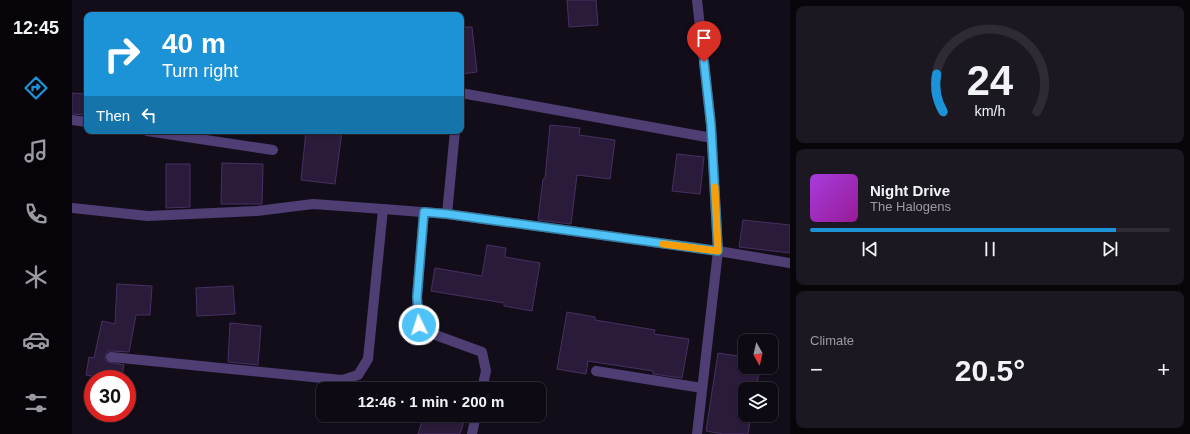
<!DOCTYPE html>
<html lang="en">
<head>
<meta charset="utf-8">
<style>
  body { margin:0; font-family:Helvetica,sans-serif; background:#1c1822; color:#f1f3f6; height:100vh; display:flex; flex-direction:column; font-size:15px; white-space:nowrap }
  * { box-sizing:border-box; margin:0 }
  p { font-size:13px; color:#9b9aa0 }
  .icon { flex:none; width:22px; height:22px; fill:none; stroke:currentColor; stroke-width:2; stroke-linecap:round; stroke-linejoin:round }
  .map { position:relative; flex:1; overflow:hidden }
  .details { display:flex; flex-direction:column; gap:6px; padding:6px; background:#08060b; width:400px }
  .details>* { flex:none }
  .banner { position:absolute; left:12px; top:12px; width:380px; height:122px; border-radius:8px; box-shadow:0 1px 3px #0004,0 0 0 1px #2e2b34; background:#1b93d6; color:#fff; overflow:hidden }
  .needle { width:26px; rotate:172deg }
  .buttons { position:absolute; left:666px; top:334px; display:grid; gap:8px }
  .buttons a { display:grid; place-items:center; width:40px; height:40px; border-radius:8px; background:#0e0a14; box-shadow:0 1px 3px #0004,0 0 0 1px #2e2b34; font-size:20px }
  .speed { position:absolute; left:12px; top:370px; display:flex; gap:8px; font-size:20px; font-weight:700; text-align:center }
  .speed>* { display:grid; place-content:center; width:52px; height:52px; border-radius:50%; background:#0e0a14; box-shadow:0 1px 3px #0004,0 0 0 1px #2e2b34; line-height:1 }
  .speed .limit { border:6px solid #d22; background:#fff; color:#111 }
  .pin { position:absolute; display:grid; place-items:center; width:34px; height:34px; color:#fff; margin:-41px -17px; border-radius:50% 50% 50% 0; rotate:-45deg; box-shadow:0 0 4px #0007 }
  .pin .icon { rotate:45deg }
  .me { position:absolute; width:44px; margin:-22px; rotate:356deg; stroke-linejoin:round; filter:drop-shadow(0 0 3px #0008) }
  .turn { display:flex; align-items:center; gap:14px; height:84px; padding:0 12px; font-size:18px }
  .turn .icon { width:52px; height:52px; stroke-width:2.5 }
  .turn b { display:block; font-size:28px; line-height:34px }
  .then { display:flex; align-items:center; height:38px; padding:0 12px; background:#0003; gap:8px; font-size:15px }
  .big { font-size:30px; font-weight:700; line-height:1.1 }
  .details .card { flex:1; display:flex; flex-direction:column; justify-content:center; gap:6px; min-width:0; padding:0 14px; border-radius:8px; background:#1c1822 }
  .details .dial { align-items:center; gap:0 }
  .dial svg { height:104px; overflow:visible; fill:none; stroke:#2e2b34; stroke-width:7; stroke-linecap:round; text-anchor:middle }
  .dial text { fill:#f1f3f6; stroke:none }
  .song { display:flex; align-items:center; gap:12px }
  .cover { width:48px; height:48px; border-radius:6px; background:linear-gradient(135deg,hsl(280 70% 55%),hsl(300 70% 35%)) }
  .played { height:4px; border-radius:2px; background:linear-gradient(90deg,#1b93d6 85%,#2e2b34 85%) }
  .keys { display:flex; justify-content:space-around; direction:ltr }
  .heat { display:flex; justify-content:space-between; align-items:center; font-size:22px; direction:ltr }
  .trip { position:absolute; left:244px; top:382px; width:230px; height:40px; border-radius:8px; background:#0e0a14; box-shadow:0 1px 3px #0004,0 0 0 1px #2e2b34; font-weight:700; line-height:40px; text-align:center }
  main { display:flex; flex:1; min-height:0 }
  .dock { display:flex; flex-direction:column; width:72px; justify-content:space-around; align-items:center; background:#060408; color:#9b9aa0 }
  .dock .icon { width:28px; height:28px }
  .dock .current { color:#1b93d6 }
  .dock b { font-size:18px; color:#f1f3f6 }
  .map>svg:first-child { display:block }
  .building { fill:#291b39; stroke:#473062 }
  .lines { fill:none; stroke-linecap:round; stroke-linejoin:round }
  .minor { stroke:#4e3e74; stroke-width:10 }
  .route-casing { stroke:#337fa1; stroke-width:10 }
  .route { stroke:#4fc3f7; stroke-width:7 }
  .slow { stroke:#f59e0b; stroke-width:7 }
</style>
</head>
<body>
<main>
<nav class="dock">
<b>12:45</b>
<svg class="icon current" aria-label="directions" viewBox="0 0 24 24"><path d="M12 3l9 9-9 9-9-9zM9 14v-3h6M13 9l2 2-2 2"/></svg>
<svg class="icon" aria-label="music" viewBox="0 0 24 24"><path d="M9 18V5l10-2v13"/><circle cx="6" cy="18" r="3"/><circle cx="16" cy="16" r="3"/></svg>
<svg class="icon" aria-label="phone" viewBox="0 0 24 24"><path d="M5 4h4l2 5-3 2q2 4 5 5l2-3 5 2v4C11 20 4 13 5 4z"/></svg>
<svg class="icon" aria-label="climate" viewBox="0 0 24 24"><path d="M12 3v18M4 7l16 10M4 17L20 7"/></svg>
<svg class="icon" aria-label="car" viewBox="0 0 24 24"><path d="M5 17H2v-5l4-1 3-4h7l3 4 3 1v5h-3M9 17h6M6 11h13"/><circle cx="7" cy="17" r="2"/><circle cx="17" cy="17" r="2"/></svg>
<svg class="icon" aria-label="filters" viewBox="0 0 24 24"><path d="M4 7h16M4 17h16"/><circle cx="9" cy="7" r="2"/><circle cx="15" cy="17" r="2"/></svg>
</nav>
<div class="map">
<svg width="718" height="434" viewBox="0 0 718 434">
  <rect width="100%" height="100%" fill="#130d1a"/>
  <g class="building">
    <polygon points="495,0 524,0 526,25 497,27"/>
    <polygon points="389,27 400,27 405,72 389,74"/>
    <polygon points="0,93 15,94 15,115 0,114"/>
    <polygon points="478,125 508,128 507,135 543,140 538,179 505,175 499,224 466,220 471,179 473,179"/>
    <polygon points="234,131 270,131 263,184 229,180"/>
    <polygon points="605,154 632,157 628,194 600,191"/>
    <polygon points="150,163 191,164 190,204 149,204"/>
    <polygon points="94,164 118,164 118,207 94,208"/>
    <polygon points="671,220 718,225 718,253 667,247"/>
    <polygon points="415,245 434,248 433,257 468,263 460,311 432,306 432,303 359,291 363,268 410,276"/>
    <polygon points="45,284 80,286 78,315 64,315 57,352 39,351 36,351 34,354 33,359 36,362 52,365 49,379 34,379 14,375 17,357 22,358 30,321 43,324"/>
    <polygon points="161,286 163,314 125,316 124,288"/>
    <polygon points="495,312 523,317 523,320 583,330 582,334 617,339 610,378 581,374 581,371 516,361 514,374 485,369"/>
    <polygon points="158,323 189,326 186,365 156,362"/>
    <polygon points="646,353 673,357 673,367 688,367 684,389 673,389 673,415 679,415 676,434 651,434 634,431"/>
    <polygon points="352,415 394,415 388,434 346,434"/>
  </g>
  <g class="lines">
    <g class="minor">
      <polyline points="389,93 640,138"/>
      <polyline points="0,120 15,122"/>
      <polyline points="75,131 201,150"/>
      <polyline points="0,208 76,216 185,211 241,204 311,209 375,214 646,251 718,263"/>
      <polyline points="352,212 345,297 347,325 358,333 410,352 414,371 410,389"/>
      <polyline points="375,214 383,131"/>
      <polyline points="39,357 270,380 286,375 296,359 311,209"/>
      <polyline points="524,371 630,388"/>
      <polyline points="400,434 404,415"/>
      <polyline points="625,434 646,251 639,125 625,0"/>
    </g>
  </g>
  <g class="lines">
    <g class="route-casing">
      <polyline id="route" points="347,325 345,297 352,212 375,214 646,251 639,125 632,62"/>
    </g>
    <use href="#route" class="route"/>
    <polyline class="slow" points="591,244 646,251 643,187"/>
  </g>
</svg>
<div class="buttons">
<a><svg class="needle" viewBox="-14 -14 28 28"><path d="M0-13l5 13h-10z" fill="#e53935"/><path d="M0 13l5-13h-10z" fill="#9b9aa0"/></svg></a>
<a><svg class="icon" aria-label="layers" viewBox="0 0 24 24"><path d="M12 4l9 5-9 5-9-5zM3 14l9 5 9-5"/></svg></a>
</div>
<div class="speed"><div class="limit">30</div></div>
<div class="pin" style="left:632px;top:62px;background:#d93025"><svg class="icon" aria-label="arrive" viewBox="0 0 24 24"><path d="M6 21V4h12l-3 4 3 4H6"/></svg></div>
<svg class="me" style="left:347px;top:325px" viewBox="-20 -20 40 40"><circle r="17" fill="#4fc3f7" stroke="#fff" stroke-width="3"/><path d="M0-11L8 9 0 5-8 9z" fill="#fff"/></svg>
<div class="trip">12:46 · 1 min · 200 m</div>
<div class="banner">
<div class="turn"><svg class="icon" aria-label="right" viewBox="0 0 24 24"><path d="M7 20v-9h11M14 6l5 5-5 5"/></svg><div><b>40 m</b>Turn right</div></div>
<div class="then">Then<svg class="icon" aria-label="left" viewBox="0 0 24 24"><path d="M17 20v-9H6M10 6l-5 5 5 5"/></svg></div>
</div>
</div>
<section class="details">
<div class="card dial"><svg viewBox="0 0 100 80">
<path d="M14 69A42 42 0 1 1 86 69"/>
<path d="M14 69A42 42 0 0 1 9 40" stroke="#1b93d6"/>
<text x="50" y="56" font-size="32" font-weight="700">24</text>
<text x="50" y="72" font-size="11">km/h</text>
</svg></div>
<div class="card">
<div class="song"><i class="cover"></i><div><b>Night Drive</b><p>The Halogens</p></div></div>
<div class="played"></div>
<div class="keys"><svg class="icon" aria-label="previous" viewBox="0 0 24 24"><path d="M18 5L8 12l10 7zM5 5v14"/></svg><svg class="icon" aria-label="pause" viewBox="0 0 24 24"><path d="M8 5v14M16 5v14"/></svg><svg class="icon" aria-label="next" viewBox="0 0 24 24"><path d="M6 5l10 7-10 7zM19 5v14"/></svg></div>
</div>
<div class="card"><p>Climate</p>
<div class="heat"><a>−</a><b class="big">20.5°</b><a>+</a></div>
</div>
</section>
</main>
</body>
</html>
